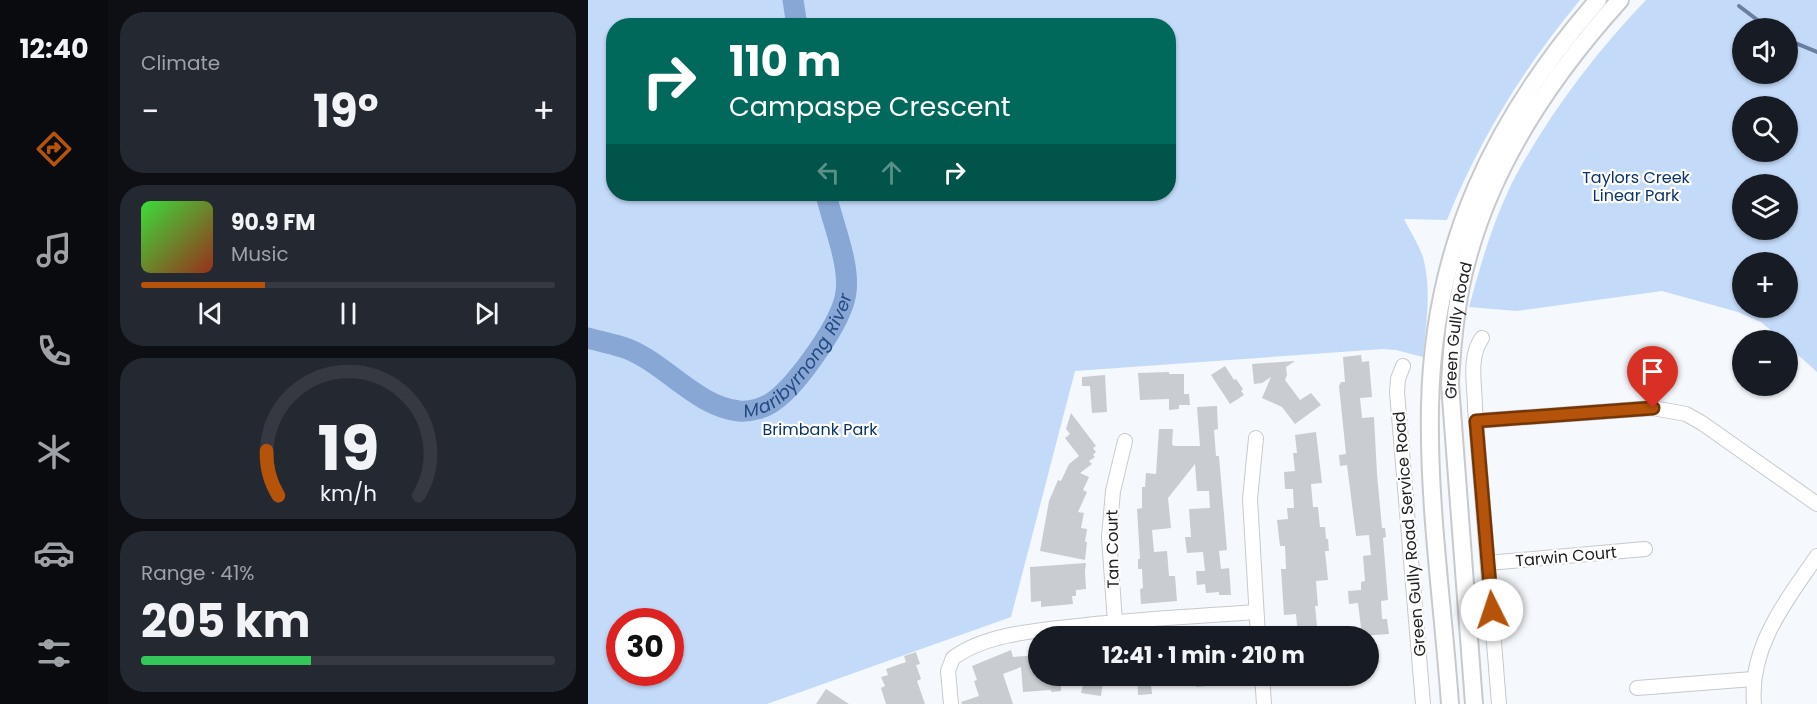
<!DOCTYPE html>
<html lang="en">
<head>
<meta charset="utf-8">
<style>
  body { margin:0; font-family:Poppins,sans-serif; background:#242831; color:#f1f3f6; height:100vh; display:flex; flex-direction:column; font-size:22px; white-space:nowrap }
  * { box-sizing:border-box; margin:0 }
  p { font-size:20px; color:#9ea1a6 }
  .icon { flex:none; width:33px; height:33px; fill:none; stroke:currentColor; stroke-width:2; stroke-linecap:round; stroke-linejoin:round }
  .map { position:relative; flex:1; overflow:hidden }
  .sheet { display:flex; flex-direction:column; gap:12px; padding:12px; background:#0d0f14; width:480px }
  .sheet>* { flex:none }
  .banner { position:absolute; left:18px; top:18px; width:570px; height:183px; border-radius:24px; box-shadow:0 2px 4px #0004; background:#00695c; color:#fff; overflow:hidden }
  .buttons { position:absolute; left:1144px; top:18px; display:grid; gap:12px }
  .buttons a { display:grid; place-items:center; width:66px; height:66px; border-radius:50%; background:#171b24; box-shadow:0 2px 4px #0004; font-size:30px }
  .speed { position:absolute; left:18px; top:608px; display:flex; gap:12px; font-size:30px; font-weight:700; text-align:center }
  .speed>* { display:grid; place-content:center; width:78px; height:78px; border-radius:50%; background:#171b24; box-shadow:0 2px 4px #0004; line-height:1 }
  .speed .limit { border:9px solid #d22; background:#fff; color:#111 }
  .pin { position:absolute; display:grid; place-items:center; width:51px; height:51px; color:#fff; margin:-62px -26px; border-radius:50% 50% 50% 0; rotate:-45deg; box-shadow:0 0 6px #0007 }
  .pin .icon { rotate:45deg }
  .me { position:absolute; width:66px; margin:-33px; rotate:356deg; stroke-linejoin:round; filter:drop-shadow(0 0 4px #0008) }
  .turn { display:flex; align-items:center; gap:21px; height:126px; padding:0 24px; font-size:27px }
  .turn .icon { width:78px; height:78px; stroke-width:2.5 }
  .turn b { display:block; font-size:42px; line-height:51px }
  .lanes { display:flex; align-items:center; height:57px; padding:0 24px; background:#0003; justify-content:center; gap:30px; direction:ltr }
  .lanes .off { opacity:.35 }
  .big { font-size:45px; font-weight:700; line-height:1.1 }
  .sheet .tile { flex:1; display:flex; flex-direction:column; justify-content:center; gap:9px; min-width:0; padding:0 21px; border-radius:24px; background:#242831 }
  .sheet .dial { align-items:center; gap:0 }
  .dial svg { height:156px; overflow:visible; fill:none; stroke:#363941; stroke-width:7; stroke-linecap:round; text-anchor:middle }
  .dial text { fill:#f1f3f6; stroke:none }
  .song { display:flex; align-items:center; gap:18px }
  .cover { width:72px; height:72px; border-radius:9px; background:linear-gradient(135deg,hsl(120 70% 55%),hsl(10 70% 35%)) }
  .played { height:6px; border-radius:3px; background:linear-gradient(90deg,#b45309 30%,#363941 30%) }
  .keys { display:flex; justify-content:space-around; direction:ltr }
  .heat { display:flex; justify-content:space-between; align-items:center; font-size:33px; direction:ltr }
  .charge { height:9px; border-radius:4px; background:linear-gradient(90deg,#34c759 41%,#363941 0) }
  .trip { position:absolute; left:440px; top:626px; width:351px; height:60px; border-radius:30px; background:#171b24; box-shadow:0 2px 4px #0004; font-weight:700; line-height:60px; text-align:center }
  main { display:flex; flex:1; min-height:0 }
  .menu { display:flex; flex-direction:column; width:108px; justify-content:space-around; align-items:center; background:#090b0e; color:#9ea1a6 }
  .menu .icon { width:42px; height:42px }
  .menu .selected { color:#b45309 }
  .menu b { font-size:27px; color:#f1f3f6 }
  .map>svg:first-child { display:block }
  .green { fill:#c4daf9; fill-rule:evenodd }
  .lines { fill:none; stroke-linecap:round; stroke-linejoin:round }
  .stream { stroke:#697fa0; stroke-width:4 }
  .river { stroke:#88a7d5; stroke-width:21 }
  .building { fill:#c9ccd0 }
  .minor-casing { stroke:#c7c9cd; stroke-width:16 }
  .major-casing { stroke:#c7c9cd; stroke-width:20 }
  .minor { stroke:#fff; stroke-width:14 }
  .major { stroke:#fff; stroke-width:16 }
  .route-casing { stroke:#753606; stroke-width:15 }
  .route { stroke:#b45309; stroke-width:10 }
  .labels { text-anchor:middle; stroke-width:4.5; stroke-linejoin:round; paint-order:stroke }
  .park-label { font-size:16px; fill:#0b3369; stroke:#fff }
  .street-label { font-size:16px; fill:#202123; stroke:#fff }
  .water-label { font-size:18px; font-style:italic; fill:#234a83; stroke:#fff }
</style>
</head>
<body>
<main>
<nav class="menu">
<b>12:40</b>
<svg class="icon selected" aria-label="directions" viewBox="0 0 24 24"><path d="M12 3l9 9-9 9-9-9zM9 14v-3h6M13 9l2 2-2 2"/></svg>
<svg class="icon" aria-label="music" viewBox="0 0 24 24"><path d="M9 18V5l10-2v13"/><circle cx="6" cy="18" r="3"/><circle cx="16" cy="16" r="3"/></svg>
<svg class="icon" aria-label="phone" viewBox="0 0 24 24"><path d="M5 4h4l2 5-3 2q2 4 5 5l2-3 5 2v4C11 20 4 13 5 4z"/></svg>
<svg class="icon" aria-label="climate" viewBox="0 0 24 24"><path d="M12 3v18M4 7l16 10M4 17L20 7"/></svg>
<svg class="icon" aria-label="car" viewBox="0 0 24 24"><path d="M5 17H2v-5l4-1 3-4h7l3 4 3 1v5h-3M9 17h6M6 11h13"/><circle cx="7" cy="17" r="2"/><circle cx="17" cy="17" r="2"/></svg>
<svg class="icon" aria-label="filters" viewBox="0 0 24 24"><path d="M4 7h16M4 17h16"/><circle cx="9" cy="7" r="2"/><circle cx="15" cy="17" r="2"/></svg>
</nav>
<section class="sheet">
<div class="tile"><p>Climate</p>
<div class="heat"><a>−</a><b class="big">19°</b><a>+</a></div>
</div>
<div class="tile">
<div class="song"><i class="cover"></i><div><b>90.9 FM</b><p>Music</p></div></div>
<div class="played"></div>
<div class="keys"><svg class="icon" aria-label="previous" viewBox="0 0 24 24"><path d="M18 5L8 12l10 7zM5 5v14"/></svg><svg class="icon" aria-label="pause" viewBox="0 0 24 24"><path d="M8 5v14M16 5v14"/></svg><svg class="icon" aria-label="next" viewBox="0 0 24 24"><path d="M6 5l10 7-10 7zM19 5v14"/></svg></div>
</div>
<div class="tile dial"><svg viewBox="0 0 100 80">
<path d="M14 69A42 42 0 1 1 86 69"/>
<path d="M14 69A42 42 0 0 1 8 46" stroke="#b45309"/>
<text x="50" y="56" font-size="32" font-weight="700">19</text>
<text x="50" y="72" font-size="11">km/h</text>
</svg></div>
<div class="tile"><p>Range · 41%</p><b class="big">205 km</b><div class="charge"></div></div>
</section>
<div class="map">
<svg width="1229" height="704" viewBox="0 0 1229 704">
  <rect width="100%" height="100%" fill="#f5f8fc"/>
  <g class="green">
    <path d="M0,0H992C937,66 891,140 859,220L816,219C822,231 830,243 835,257C844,291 838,323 835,357L808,350L795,349L487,371L423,617L179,704H0ZM26,26H580V194H26ZM32,621H82V672H32Z"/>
    <path d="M1058,0H1229V372L1200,346V340H1194L1173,322L1150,312L1074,291L929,311L881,307C893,263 906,218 927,177C962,113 1007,53 1058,0ZM1155,28H1200V74H1155ZM1155,106H1200V152H1155ZM1155,184H1200V230H1155ZM1155,262H1200V308H1155Z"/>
  </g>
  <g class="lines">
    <g class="stream">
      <polyline points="1151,6 1180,28"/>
      <polyline points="1200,40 1229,52"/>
    </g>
    <g class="river">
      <polyline points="205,0 209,26"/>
      <path id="s1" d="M0,338C13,342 27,344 40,349C79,365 108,406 151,411C162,412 177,408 186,401C209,385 255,321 258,292C262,263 244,222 238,194"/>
    </g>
  </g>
  <g class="building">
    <polygon points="773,355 774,362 781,361 784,397 772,398 774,418 786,417 789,474 794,528 797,528 798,537 795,538 800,600 793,601 794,619 799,619 801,634 774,636 770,603 761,604 760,591 773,590 773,582 777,581 775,556 783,555 781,535 768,536 759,465 752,466 751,455 758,454 751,386 753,382 757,382 755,357"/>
    <polygon points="707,361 698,367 699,375 697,380 712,400 723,393 733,405 707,424 694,407 674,398 683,377 674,383 666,384 664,364"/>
    <polygon points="637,366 646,380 648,379 655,389 653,391 656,395 642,404 623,375"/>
    <polygon points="581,372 581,374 596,374 596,394 601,394 602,405 591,405 591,409 581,410 581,399 552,400 550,373"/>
    <polygon points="517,375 519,412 504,413 502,386 494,386 494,377"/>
    <polygon points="629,406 630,429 626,430 628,456 631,456 639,550 631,551 633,569 641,568 643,595 631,595 631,592 618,593 617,584 609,585 608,571 617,571 615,552 599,553 597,537 603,537 601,509 622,508 621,491 609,491 607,464 580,498 583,528 564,530 566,552 579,551 581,576 587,576 589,601 553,604 552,589 555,588 554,569 550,569 550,559 552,559 549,509 554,508 554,487 557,487 558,473 568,474 571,429 585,429 584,444 586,446 612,446 609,407"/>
    <polygon points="483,413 508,446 505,448 508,452 505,455 507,457 501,461 504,464 492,473 501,477 495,490 499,492 490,512 496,513 493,528 499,529 497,542 499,542 497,560 452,551 461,501 470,480 473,481 481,464 491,456 477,438 482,434 478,429"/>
    <polygon points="728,432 734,483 723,484 725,507 730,507 732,527 737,527 738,539 740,539 741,551 737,551 740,580 728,581 730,606 727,606 730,636 710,636 708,614 696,615 693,569 698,569 697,546 692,546 689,520 700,519 699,508 706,508 705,489 697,489 696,472 707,471 705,453 709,453 707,435"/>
    <polygon points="498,563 497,571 498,589 488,590 488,596 484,596 485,604 453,607 453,601 443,602 442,567"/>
    <polygon points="423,650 425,657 450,655 450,675 516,675 513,696 493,693 495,685 473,686 473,691 463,692 463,690 435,692 433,667 415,674 425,704 374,704 373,702 391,696 386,681 389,680 384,666"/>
    <polygon points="328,652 332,664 328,665 333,679 329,681 337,704 298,704 293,688 297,686 293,677 300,675 298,669 318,662 316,656"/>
    <polygon points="549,675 562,675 564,694 550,695"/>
    <polygon points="607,675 629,675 630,685 608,687"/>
    <polygon points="238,689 261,704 228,704"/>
  </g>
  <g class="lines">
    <g class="minor-casing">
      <g id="minor">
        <path d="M894,338C880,357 887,385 887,408L911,704"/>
        <polyline points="815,366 810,379 809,392 835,704"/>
        <polyline points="888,421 1065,408 1098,414 1114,423 1229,504"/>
        <polyline points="668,438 662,499 670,636"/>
        <polyline points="900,563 1057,549"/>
        <polyline points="527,622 521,537 525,491 537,441"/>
        <polyline points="674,675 676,704"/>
        <polyline points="1049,688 1165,679"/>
        <path d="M363,704L360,671L365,658C400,632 457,630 498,625C555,619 611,616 668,612"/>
        <path d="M1166,704C1161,647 1198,601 1229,556"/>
      </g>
    </g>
    <g class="major-casing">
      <g id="major">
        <path d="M862,704C855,605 840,505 842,406C845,246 906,119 1010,0"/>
        <path id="s2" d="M886,704L862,384C864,341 868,298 880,257C906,161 966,73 1032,0"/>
      </g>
    </g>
    <use href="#minor" class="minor"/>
    <use href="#major" class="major"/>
  </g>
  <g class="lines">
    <g class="route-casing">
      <polyline id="route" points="904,610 888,421 1065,408"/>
    </g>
    <use href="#route" class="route"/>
  </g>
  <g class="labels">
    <g class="park-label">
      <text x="1048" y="183">Taylors Creek<tspan x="1048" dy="18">Linear Park</tspan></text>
      <text x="232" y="435">Brimbank Park</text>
    </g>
    <g class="street-label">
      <text dy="6" stroke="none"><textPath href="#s2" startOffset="375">Green Gully Road</textPath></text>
      <text transform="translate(821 534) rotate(-95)" y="6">Green Gully Road Service Road</text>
      <text transform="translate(524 549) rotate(-91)" y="6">Tan Court</text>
      <text transform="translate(978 556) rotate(-5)" y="6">Tarwin Court</text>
    </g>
    <g class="water-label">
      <text dy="6" stroke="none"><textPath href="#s1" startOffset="256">Maribyrnong River</textPath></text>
    </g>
  </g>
</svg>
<div class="buttons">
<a><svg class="icon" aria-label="sound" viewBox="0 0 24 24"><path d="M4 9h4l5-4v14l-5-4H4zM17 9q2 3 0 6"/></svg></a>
<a><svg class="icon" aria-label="search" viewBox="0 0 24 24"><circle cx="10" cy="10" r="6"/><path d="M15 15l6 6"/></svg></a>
<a><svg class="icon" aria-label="layers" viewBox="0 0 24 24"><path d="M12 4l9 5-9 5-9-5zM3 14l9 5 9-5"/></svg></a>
<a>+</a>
<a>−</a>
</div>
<div class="speed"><div class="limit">30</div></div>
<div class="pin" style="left:1065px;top:408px;background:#d93025"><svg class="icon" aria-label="arrive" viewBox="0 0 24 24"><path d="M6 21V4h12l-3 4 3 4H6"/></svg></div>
<svg class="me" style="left:904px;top:610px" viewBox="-20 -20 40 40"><circle r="19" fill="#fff"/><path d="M0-13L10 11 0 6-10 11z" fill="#b45309"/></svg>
<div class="trip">12:41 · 1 min · 210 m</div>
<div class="banner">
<div class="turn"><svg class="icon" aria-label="right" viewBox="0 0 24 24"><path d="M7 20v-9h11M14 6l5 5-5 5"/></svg><div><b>110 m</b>Campaspe Crescent</div></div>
<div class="lanes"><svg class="icon off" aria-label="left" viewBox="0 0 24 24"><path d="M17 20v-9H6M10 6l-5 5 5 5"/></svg><svg class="icon off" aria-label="ahead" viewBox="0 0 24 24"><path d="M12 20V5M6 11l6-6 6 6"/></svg><svg class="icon" aria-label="right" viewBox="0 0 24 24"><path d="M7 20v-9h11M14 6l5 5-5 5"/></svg></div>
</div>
</div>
</main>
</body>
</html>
